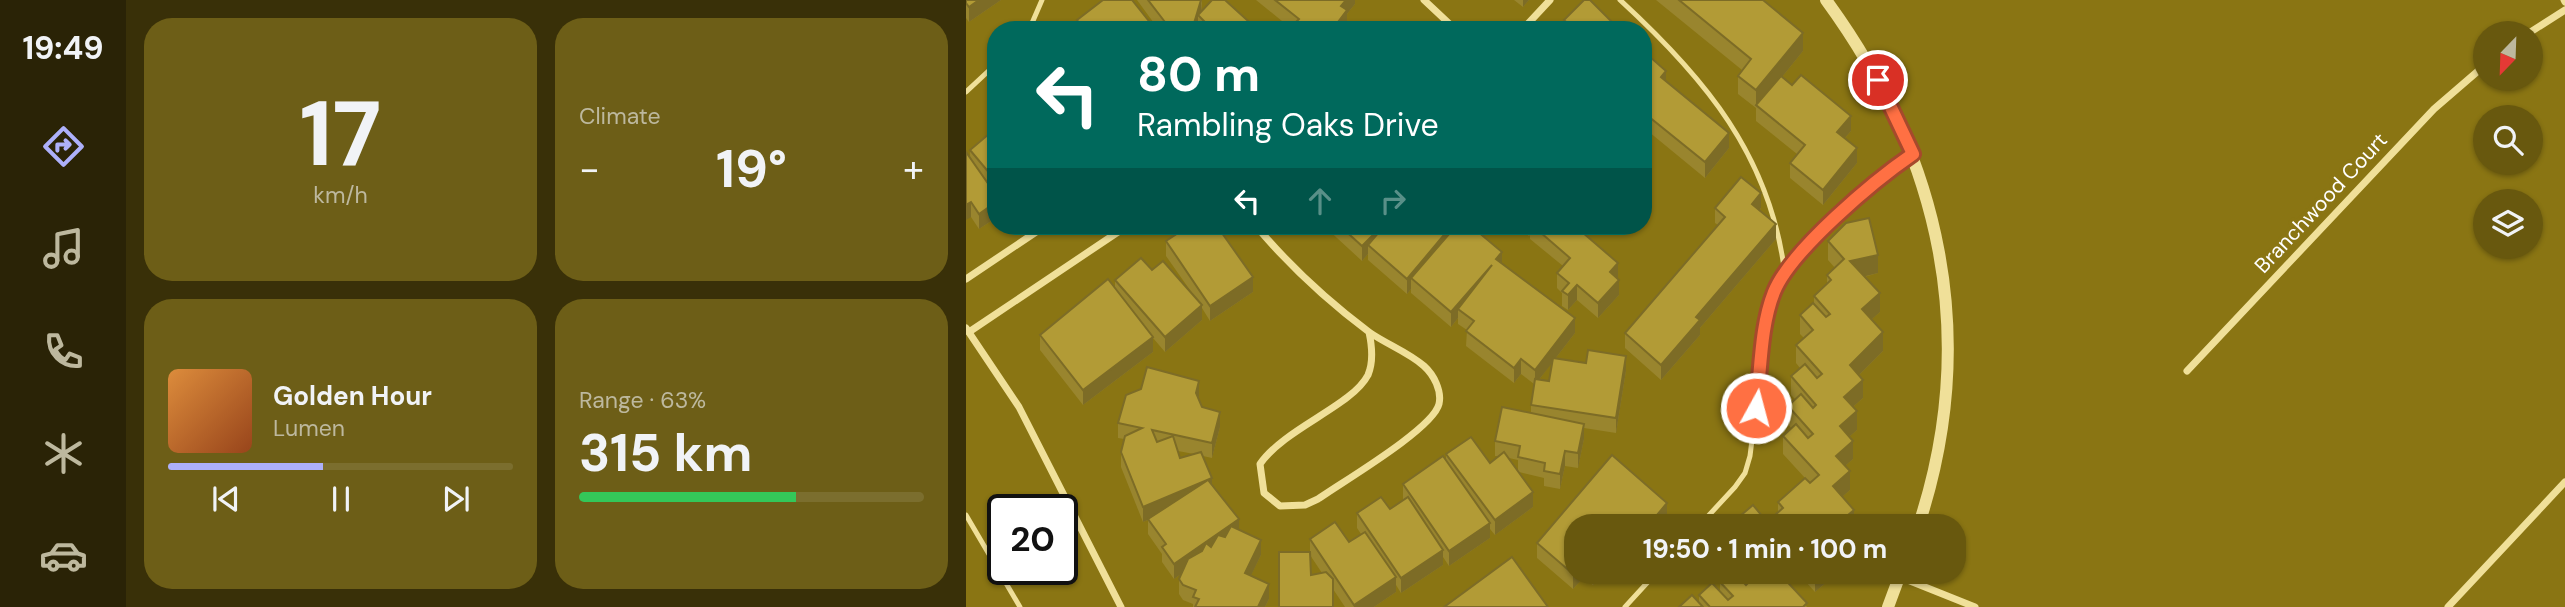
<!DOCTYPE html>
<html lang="en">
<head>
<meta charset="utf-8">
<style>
  body { margin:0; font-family:"DM Sans",sans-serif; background:#6d5e17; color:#f1f3f6; height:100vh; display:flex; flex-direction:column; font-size:26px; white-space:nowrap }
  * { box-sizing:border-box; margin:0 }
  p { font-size:23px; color:#bdb89e }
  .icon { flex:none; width:38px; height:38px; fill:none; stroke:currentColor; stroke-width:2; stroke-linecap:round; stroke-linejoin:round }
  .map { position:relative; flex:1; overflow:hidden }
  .details { display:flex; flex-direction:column; gap:18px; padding:18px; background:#393008; width:840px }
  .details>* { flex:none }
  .guide { position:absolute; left:21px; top:21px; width:665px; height:214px; border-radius:28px; box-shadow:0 2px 5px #0004; background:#00695c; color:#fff; overflow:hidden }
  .needle { width:46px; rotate:203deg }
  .fabs { position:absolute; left:1507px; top:21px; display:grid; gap:14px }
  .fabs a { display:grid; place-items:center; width:70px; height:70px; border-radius:50%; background:#68580e; box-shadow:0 2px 5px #0004; font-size:35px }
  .speed { position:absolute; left:21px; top:494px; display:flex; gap:14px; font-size:35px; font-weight:700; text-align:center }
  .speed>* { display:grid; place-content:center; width:91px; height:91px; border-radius:50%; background:#68580e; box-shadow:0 2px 5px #0004; line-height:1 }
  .speed .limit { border:4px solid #111; border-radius:10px; background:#fff; color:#111 }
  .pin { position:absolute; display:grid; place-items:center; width:60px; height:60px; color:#fff; margin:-30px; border:4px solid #fff; border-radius:50%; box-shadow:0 2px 7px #0007 }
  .me { position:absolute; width:77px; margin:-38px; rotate:7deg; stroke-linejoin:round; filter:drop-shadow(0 0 5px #0008) }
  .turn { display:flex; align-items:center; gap:24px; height:147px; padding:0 35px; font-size:32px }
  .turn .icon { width:91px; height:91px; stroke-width:2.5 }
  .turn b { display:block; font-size:49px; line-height:60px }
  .lanes { display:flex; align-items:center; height:66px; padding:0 35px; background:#0003; justify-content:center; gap:35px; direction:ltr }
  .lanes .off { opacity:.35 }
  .big { font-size:52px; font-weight:700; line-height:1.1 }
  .details .card { flex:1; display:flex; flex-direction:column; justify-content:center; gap:10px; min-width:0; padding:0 24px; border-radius:28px; background:#6d5e17 }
  .details .dial { align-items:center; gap:0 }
  .dial b { font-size:91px; line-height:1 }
  .song { display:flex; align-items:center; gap:21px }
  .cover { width:84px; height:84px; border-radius:10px; background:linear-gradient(135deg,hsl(30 70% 55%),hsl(20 70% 35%)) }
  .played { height:7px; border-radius:4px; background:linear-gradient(90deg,#adb0fa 45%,#7b6e2e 45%) }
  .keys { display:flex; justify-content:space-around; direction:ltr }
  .heat { display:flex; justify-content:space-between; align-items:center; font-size:38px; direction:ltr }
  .charge { height:10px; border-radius:5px; background:linear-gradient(90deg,#34c759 63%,#7b6e2e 0) }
  .details .tiles { flex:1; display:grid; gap:18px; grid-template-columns:repeat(2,1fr) }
  .trip { position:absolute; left:598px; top:514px; width:402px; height:70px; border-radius:28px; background:#68580e; box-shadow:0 2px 5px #0004; font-weight:700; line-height:70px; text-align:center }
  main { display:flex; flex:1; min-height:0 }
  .tabs { display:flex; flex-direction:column; width:126px; justify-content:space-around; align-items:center; background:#2a2306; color:#bdb89e }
  .tabs .icon { width:49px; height:49px }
  .tabs .current { color:#adb0fa }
  .tabs b { font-size:32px; color:#f1f3f6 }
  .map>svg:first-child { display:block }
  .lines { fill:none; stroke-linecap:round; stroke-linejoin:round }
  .service { stroke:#f0e099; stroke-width:5 }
  .minor { stroke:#f0e099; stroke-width:7 }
  .tertiary { stroke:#f0e099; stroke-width:12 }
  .wall { fill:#99852e; fill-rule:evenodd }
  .shaded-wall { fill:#7d6c26 }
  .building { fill:#b29b36; stroke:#7d6c26; stroke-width:2 }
  .route-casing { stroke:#a6492c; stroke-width:18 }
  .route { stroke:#ff7043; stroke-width:12 }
  .labels { text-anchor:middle; stroke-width:7; stroke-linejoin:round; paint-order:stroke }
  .street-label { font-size:21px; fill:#fff; stroke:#8a7513 }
</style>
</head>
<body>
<main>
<nav class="tabs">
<b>19:49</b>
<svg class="icon current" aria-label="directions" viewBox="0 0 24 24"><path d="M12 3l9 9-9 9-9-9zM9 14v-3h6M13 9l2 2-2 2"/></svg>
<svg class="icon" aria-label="music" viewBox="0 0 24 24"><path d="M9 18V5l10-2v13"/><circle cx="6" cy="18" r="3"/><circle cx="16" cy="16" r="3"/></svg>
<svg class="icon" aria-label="phone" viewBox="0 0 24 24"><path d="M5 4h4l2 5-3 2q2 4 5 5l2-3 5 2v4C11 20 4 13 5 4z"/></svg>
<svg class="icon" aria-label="climate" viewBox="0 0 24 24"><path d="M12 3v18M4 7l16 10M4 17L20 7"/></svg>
<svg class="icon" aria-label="car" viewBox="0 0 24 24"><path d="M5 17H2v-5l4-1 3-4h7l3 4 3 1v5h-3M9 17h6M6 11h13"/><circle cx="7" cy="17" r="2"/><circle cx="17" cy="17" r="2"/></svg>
</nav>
<section class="details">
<div class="tiles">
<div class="card dial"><b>17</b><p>km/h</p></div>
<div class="card"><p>Climate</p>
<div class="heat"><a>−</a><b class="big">19°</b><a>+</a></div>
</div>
<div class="card">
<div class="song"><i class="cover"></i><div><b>Golden Hour</b><p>Lumen</p></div></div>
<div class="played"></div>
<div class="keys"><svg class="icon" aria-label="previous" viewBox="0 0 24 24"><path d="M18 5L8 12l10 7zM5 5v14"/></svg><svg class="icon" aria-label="pause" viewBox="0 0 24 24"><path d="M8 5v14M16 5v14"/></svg><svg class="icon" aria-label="next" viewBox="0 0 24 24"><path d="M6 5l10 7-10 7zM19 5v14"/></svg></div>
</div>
<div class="card"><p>Range · 63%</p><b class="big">315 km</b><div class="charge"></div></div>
</div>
</section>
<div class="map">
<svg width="1599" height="607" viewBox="0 0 1599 607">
  <rect width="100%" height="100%" fill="#8a7513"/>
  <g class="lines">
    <g class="service">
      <path d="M654,0C738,77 805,156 819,275"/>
      <polyline points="63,30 76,0"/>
      <polyline points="0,92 30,64"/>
      <polyline points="0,515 54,607"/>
      <path d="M732,527L769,487L779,473L784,456L802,311C821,252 893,190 944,156"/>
      <polyline points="659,607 691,572"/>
    </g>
    <g class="minor">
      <polyline points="458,0 490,30"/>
      <polyline points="1598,0 1599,2"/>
      <polyline points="556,30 584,0"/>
      <polyline points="1563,33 1599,10"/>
      <path d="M290,226C322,264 363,302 403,332C420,344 442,352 458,366C468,375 476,391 473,404C467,429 376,482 352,499L339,505L314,506L298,493L294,464C319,428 386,406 402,375C408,361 406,346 403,332"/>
      <polyline points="0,279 79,226"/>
      <polyline points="0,328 53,407 155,607"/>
      <polyline points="3,332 161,226"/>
      <polyline points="1221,371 1468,109 1519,65"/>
      <polyline points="934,577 1009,607"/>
      <polyline points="1482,607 1599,482"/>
    </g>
    <g class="tertiary">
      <path d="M860,0C975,157 1015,338 952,527"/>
      <polyline points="922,607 935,572"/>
    </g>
  </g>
  <g class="wall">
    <polygon points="0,0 35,0 3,22 0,18"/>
    <polygon points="171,0 236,0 236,11 292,30 193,30"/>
    <polygon points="290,0 389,0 389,4 381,14 381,25 378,30 327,30"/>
    <polygon points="548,0 563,0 557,7"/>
    <polygon points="690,0 797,0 837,51 816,77 885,131 879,138 891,163 857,205 824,178 824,163 831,154 790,121 790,108 772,94 772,76 776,70"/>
    <polygon points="111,20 190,30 111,30"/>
    <polygon points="598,20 654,30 598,30"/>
    <polygon points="677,53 679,60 763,148 739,178 677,127"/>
    <polygon points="30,128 30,192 17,176 30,195 30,218 13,229 5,217 4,150"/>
    <polygon points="749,208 795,208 794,210 810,239 734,328 734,335 695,380 659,348 659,333 752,225 749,223"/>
    <path d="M358,226H479L483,233L536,263L609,333L589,359L660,371L650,433L618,428V439L612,468L599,466L594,489L578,486V478L553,472L567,507L529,535L524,529V538L483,566L477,557V565L435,593L430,585V592L408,607H379L367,589L313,607L344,552V539L383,542L395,534L391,528V513L424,509L437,500V484L480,460V454L524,463L533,456H529V441L565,413V405L568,384L555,374L548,383L500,346L501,330L492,324V318L485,327L445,293V289L441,294L402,260V254L396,261ZM586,362L583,381L573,380ZM543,458L552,460V471ZM344,555L356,573L345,575Z"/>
    <polygon points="551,226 609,226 652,278 653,295 632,318 611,300 602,310 596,306 596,293 591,288 591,273 597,266 564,239 564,235 563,236"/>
    <polygon points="200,241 287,292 244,321 236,308 236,320 199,352 187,338 187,352 117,405 74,350 74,335 149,289 149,280 186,270 226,293 200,256"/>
    <polygon points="862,241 912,273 898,277 914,312 906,319 917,351 893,375 897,398 887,407 891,430 883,437 887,459 879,466 884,490 876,497 888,527 767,527 767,522 801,522 812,512 812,502 839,478 817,454 817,436 825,428 822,424 822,406 829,399 825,395 825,376 834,368 830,363 830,345 838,338 834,334 834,315 848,304 848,296 861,284 861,275 869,268 862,260"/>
    <path d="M233,396V399L236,407L254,427L246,458L237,456L246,485L273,530L295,555L285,575L303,599L299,607H227V604L217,600L213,594V579L215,574L208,579L196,562V554L182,534V520L177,522L155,467V452L158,439L152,438V423ZM212,451L228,454L214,458Z"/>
    <polygon points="646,455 701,518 694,527 611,527 611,572 638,572 627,585 618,577 607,589 571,558 571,543"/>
    <polygon points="775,572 820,572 816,576 841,607 713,607 733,603 733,595 754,592 754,582 775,580"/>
    <polygon points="831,572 869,572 869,575 849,592"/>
  </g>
  <g class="shaded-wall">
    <polygon points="13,0 35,0 3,22 3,7"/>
    <polygon points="235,0 236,13 232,15 232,24 230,30 226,30"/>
    <polygon points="380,0 389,0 389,4 381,14 381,25 378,30 366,30 375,6"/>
    <polygon points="557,0 563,0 557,7"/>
    <polygon points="837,33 837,51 792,107 790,105 790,109 790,90"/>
    <polygon points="700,71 700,86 695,77"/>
    <polygon points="885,116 885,131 871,147 871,132"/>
    <polygon points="763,133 763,148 739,178 739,162"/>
    <polygon points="891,148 891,163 857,205 857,190"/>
    <polygon points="795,193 795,208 786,219 786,204"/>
    <polygon points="5,202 5,217 0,220 0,205"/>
    <polygon points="30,202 30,218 13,229 13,214"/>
    <polygon points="810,224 810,239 734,328 734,335 695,380 695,365 730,317"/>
    <polygon points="416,226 425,226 402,245 402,254 396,261 396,246"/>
    <polygon points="483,229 483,244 445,278 445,289 441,294 441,279"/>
    <polygon points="536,252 536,267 530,259"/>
    <polygon points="912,255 912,273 884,280 884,261"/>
    <polygon points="652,263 652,278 644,287 644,272"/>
    <polygon points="526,265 492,309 492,318 485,327 485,312"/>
    <polygon points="287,277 287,292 244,321 244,306"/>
    <polygon points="653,280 653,295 632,318 632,303"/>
    <polygon points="611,285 611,300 602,310 602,295"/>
    <polygon points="914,293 914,312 896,328 896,309"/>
    <polygon points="236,305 236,320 199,352 199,337"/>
    <polygon points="609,318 609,333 569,385 569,370"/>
    <polygon points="917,332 917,351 884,384 884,365"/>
    <polygon points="187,337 187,352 117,405 117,390"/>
    <polygon points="660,356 660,371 650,433 650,418"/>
    <polygon points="555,359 555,374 548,383 548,368"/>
    <polygon points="897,380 897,398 878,415 878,397"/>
    <polygon points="233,381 233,396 230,408 230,393"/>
    <polygon points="891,411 891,430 874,445 874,426"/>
    <polygon points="254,412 254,427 246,458 246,443"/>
    <polygon points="618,424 618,439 612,468 612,453"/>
    <polygon points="887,441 887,459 870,474 870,456"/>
    <polygon points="599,451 599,466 594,489 594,474"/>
    <polygon points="884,471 884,490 867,505 867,486"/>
    <polygon points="246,478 246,494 177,522 177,507"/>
    <polygon points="567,492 567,507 529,535 529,520"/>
    <polygon points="701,503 701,518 694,527 681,527"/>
    <polygon points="888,510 888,527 870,527 870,525"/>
    <polygon points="273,519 273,534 208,579 208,564"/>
    <polygon points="524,523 524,538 483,566 483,551"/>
    <polygon points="295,540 295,555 279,588 279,573"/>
    <polygon points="477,550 477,565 435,593 435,578"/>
    <polygon points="611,570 611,572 618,572 618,577 607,589 607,574"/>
    <polygon points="627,572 638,572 627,585"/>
    <polygon points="851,572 869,572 869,575 849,592 849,574"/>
    <polygon points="430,577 430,592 408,607 388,607 388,605"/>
    <polygon points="303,584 303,599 299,607 292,607"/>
  </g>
  <g class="building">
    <polygon points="0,0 13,0 3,7 0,3"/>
    <polygon points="137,0 166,0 190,30 118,30 111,20"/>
    <polygon points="182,0 235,0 226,30 199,22"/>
    <polygon points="246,0 259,0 292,30 230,30 238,21 232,15"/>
    <polygon points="309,0 380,0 375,6 381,10 366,30 333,30 327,25 333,19"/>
    <polygon points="618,0 624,0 654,30 608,30 598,20"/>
    <polygon points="713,0 797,0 837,33 790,90 772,76 785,59"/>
    <polygon points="683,56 700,71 695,77 763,133 739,162 677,112 677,63"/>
    <polygon points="835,75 885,116 871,132 891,148 857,190 824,163 839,145 790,105 815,76 826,85"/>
    <polygon points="30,128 30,181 4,150"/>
    <polygon points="0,152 30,195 30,202 13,214 5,202 0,205"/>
    <polygon points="775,177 795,193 786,204 810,224 730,317 734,320 695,365 659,333 759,217 749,208"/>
    <polygon points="903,218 912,255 884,261 914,293 896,309 917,332 884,365 897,380 878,397 891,411 874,426 887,441 870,456 884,471 867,486 888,510 870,525 872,527 771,527 767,522 787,505 801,522 817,508 812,502 839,478 844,483 853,475 817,436 830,424 842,438 847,434 822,406 835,394 847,408 850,405 825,376 839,364 851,378 856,374 830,345 847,330 834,315 847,303 860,317 864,314 848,296 865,280 861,275 878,259 862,241 880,223"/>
    <polygon points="223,226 251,226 287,277 244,306 200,241"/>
    <polygon points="374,226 416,226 396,246"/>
    <polygon points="418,226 479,226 483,229 441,279 402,245"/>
    <polygon points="490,226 505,226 536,252 530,259 609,318 569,370 555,359 548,368 500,331 508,321 492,309 526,265 485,312 445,278"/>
    <polygon points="567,226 609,226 652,263 644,272 653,280 632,303 611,285 602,295 596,291 603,283 591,273 604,258"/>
    <polygon points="175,258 186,270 197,261 236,305 199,337 149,280"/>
    <polygon points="142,279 187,337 117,390 74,335"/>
    <polygon points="622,350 660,356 650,418 565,405 569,379 583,381 587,358 620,363"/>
    <polygon points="181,367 233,381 230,393 236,407 254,412 246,443 186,430 191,442 207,436 214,458 235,452 246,478 177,507 155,452 159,436 176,428 152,423 160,395 175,389"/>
    <polygon points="536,407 618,424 612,453 599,451 594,474 578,471 579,463 552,457 554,446 529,441"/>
    <polygon points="505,437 524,463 538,452 567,492 529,520 480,454"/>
    <polygon points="646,455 701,503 681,527 664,527 656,520 650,527 611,527 611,570 607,574 571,543"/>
    <polygon points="477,456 524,523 483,551 437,484"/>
    <polygon points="242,480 273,519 208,564 196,547 200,544 182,519"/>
    <polygon points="415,497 424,509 442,497 477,550 435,578 391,513"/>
    <polygon points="369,522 383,542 399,532 430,577 388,605 344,539"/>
    <polygon points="265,526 295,540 279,573 303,584 292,607 229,607 233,599 227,597 230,590 217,585 213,579 222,559 236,551 240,543 245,547 252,535 259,537"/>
    <polygon points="313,552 344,552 345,575 360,572 367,579 367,607 313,607"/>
    <polygon points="546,557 582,607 478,607"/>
    <polygon points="765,572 768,572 780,585 785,580 778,572 801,572 804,575 807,572 812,572 841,603 837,607 744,607 733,595 746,583 762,600 767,596 754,582"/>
    <polygon points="726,595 737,607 713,607"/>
  </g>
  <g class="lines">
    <g class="route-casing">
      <path id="route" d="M790,408C795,371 794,327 808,292C825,250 909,180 947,154L912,80"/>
    </g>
    <use href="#route" class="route"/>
  </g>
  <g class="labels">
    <g class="street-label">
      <text transform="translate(1355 203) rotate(-47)" y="7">Branchwood Court</text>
    </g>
  </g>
</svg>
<div class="fabs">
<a><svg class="needle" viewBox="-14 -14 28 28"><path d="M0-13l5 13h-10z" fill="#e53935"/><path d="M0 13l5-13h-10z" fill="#bdb89e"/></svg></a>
<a><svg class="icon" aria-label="search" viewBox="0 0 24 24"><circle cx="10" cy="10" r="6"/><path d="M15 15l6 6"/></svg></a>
<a><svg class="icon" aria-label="layers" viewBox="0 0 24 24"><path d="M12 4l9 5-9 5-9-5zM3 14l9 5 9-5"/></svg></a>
</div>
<div class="speed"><div class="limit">20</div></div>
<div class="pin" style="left:912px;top:80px;background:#d93025"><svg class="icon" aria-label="arrive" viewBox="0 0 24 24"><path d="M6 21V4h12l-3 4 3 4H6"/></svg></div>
<svg class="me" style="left:790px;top:408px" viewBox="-20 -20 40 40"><circle r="17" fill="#ff7043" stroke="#fff" stroke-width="3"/><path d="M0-11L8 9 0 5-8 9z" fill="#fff"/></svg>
<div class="trip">19:50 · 1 min · 100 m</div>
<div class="guide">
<div class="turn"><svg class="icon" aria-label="left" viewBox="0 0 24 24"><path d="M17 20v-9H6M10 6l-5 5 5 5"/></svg><div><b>80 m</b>Rambling Oaks Drive</div></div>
<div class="lanes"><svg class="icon" aria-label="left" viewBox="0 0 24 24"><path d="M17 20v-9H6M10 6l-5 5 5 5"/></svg><svg class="icon off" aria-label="ahead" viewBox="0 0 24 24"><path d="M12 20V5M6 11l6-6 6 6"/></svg><svg class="icon off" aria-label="right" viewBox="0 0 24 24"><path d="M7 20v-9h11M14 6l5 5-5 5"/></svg></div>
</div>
</div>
</main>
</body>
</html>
